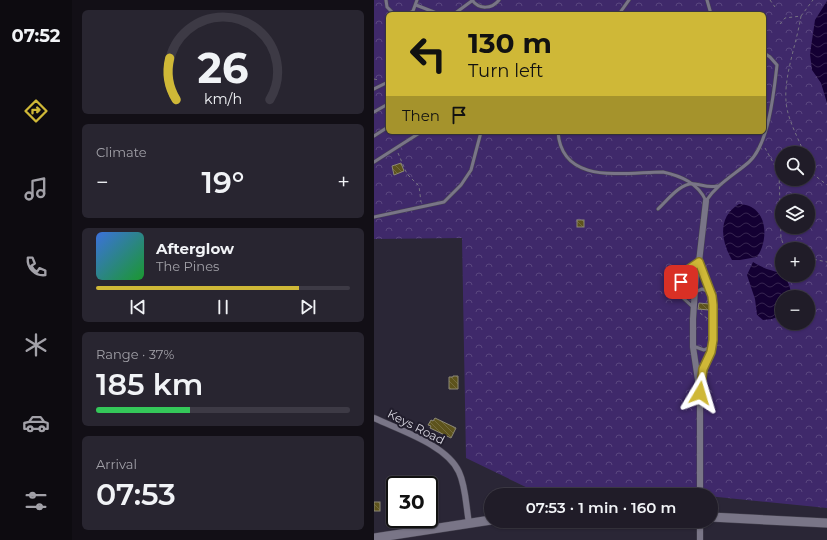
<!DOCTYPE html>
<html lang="en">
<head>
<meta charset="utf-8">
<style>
  body { margin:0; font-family:Montserrat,sans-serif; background:#282530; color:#f1f3f6; height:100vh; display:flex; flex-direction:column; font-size:15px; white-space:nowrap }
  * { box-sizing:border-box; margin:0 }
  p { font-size:13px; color:#a2a1a8 }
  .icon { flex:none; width:22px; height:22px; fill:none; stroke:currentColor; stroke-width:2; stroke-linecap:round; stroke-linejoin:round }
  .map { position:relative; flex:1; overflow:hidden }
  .panel { display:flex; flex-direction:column; gap:10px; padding:10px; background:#120f16; width:302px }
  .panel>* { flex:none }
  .hud { position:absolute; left:12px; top:12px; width:380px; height:122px; border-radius:6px; box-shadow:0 1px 3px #0004,0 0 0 1px #3d3a45; background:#cfb837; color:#111; overflow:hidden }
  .fabs { position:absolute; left:401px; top:146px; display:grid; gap:8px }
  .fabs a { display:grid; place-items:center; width:40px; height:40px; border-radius:50%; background:#201c28; box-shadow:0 1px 3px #0004,0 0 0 1px #3d3a45; font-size:20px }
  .speed { position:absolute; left:12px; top:476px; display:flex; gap:8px; font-size:20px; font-weight:700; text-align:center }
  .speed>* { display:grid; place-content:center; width:52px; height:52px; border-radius:50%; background:#201c28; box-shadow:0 1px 3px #0004,0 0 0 1px #3d3a45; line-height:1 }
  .speed .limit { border:2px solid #111; border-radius:6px; background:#fff; color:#111 }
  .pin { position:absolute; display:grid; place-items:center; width:34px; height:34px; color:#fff; margin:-17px; border-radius:8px; box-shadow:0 2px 6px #0006 }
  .me { position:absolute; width:44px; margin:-22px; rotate:7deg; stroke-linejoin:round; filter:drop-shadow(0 0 3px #0008) }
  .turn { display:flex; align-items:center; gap:14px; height:84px; padding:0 16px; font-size:18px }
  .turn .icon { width:52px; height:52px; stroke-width:2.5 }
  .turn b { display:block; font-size:28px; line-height:34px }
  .then { display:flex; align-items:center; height:38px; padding:0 16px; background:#0003; gap:8px; font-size:15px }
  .big { font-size:30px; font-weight:600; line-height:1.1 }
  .panel .tile { flex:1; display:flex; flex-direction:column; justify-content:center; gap:6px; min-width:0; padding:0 14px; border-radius:6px; background:#282530 }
  .panel .dial { align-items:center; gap:0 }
  .dial svg { height:104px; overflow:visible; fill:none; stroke:#3d3a45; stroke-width:7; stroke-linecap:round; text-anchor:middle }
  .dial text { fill:#f1f3f6; stroke:none }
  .song { display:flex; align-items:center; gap:12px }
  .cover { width:48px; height:48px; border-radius:6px; background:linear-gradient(135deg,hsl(220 70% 55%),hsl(130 70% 35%)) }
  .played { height:4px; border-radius:2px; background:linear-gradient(90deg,#cfb837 80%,#3d3a45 80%) }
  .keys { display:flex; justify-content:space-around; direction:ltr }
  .heat { display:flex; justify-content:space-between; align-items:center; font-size:22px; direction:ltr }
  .charge { height:6px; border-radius:3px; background:linear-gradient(90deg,#34c759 37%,#3d3a45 0) }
  .trip { position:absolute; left:110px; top:488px; width:234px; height:40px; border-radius:20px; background:#201c28; box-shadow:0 1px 3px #0004,0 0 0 1px #3d3a45; font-weight:600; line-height:40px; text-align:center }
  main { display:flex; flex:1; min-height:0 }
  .tab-bar { display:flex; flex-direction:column; width:72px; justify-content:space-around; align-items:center; background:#0d0b10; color:#a2a1a8 }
  .tab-bar .icon { width:28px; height:28px }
  .tab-bar .active { color:#cfb837 }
  .tab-bar b { font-size:18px; color:#f1f3f6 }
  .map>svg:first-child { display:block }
  .park { fill:url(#park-crowns); fill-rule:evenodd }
  .water { fill:url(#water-waves) }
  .building { fill:url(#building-back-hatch); stroke:#8c8875 }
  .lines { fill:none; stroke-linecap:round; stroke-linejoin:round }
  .service-casing { stroke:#464350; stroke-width:4 }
  .minor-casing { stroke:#464350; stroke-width:7 }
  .secondary-casing { stroke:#464350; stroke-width:10 }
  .path { stroke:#767381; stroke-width:1; stroke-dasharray:3 3; stroke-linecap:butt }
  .service { stroke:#797587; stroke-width:3 }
  .minor { stroke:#797587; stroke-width:6 }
  .secondary { stroke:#797587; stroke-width:9 }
  .route-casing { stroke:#877824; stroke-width:10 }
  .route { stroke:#cfb837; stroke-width:7 }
  .labels { text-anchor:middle; stroke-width:4; stroke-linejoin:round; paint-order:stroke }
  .street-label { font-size:12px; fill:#d9d7e1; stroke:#211d2c }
</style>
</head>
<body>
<main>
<nav class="tab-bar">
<b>07:52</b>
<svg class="icon active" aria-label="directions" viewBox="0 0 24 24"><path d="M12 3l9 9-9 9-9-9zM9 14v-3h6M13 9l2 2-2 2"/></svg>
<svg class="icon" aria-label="music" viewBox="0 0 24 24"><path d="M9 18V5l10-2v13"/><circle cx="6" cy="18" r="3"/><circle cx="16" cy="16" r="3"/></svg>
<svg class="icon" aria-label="phone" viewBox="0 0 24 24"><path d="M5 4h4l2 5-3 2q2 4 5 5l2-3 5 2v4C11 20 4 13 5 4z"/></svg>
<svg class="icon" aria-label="climate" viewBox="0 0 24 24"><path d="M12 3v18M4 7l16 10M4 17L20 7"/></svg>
<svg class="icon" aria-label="car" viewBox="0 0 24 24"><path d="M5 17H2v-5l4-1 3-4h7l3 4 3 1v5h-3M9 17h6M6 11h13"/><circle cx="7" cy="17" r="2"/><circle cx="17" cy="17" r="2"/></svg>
<svg class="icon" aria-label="filters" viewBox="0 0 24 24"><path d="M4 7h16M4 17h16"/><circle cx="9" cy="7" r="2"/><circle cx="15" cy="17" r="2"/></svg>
</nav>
<section class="panel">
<div class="tile dial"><svg viewBox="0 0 100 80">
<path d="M14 69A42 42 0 1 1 86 69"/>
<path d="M14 69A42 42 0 0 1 9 37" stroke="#cfb837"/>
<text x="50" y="56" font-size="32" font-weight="700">26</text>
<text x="50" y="72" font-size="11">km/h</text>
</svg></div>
<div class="tile"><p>Climate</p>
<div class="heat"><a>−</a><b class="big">19°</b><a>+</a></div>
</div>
<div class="tile">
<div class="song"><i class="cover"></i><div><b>Afterglow</b><p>The Pines</p></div></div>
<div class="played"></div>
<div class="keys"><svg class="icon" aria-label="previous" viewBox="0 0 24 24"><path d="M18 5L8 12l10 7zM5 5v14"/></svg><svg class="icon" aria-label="pause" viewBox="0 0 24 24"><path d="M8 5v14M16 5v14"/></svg><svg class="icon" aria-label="next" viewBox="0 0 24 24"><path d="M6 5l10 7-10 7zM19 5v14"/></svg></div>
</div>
<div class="tile"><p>Range · 37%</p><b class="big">185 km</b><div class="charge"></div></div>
<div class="tile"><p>Arrival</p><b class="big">07:53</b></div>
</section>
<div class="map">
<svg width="453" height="540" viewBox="0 0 453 540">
  <defs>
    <pattern id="park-crowns" width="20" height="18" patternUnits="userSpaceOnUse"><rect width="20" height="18" fill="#3f296a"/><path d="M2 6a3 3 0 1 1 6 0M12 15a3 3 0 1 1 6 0" fill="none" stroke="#5a477f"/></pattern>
    <pattern id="water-waves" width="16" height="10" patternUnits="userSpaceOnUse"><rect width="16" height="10" fill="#140033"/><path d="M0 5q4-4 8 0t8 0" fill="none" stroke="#362450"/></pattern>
    <pattern id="building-back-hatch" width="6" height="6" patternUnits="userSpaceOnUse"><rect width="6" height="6" fill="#5d531c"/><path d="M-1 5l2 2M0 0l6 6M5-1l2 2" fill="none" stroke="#746b3d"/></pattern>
  </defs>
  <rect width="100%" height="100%" fill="#2a2636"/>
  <path class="park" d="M0,0H453V508L324,495L316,488L160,491L92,458L88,238L0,239ZM14,14H390V132H14ZM408,153H434V179H408ZM408,201H434V227H408ZM408,249H434V275H408ZM408,297H434V323H408Z"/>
  <g class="water">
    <polygon points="453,1 453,103 447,83 438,70 436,54 441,20"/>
    <path d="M365,204C393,205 396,238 383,257L366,260H358C347,241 343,217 365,204Z"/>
    <path d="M379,262C400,276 413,265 418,297H408V315L398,319L389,320L383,315L381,299L373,275Z"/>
  </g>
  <g class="building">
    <polygon points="27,163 30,171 20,175 18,166"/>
    <rect x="203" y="220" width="7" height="7"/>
    <polygon points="325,303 335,304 335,310 324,309"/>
    <polygon points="79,376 84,376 84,389 75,389 75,377 79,377"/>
    <polygon points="61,418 82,428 77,438 56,428 57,426 54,425 57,420 59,421"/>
    <rect x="0" y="502" width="6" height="9"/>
  </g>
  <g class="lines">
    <g class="service-casing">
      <g id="service">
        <polyline points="12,0 13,7 20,14"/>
        <path d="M98,0C105,10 118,9 125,0"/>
        <polyline points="333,0 337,14"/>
        <polyline points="42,5 65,14"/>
        <polyline points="34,14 39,11 43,0"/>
        <polyline points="80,14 99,0"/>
        <polyline points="245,14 255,0"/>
        <polyline points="0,89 14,82"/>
        <polyline points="0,112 14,104"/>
        <path d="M184,132C188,186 251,172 289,172C307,176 324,183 332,201C343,184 360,175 375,162C395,144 400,91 403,65L396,57L390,53"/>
        <polyline points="0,136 14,127"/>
        <polyline points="0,162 47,132"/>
        <path d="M284,209C293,201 306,182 321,184C329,185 334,188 343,186"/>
        <polyline points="0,217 70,202 87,185 97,170 107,132"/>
        <polyline points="321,292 328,289 336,292"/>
        <path d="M319,307L309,298C303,284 310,267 325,263"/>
        <polyline points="319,346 330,350 336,347"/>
      </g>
    </g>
    <g class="minor-casing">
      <g id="minor">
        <path d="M325,262C330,273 336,285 338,297C342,312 341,334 337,349C334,361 329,368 327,382"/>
        <path d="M0,418C25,430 73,445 85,472C92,487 92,507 95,523"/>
        <polyline points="326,495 326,393 319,347 319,319 322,274 325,262 332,201"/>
        <polyline points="326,540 326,521"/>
      </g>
    </g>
    <g class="secondary-casing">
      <g id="secondary">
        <polyline points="337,517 453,523"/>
        <polyline points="0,538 117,520"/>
      </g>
    </g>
    <g class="path">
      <polyline points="396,0 401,7"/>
      <path d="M427,16C423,42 410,75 412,101C413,119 424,137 430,153"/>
      <polyline points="406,24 411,18 427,16 439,0"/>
      <polyline points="0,79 5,80"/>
      <polyline points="391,148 405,173 407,238 411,249"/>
      <polyline points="24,153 33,174 45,186 47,202"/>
      <polyline points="434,162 439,174 453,185"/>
      <polyline points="434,258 453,262"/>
      <polyline points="326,313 334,319"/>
    </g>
    <use href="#service" class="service"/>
    <use href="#minor" class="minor"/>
    <use href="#secondary" class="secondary"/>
  </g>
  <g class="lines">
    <g class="route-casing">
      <polyline id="route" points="307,282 312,271 325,262 338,296 339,305 339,340 337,352 329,369 326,393"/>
    </g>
    <use href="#route" class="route"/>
  </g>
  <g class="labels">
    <g class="street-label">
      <text transform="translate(42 427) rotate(27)" y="4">Keys Road</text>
    </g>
  </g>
</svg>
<div class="fabs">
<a><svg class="icon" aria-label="search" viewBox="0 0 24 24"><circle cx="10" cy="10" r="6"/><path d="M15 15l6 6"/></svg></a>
<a><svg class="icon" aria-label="layers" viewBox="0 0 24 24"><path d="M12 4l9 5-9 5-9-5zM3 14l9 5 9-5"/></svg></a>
<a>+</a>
<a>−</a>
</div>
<div class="speed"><div class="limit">30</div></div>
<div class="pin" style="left:307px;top:282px;background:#d93025"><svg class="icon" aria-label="arrive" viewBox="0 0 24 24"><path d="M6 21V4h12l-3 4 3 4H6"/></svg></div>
<svg class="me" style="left:326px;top:393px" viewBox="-20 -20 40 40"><path d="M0-17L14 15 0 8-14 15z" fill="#cfb837" stroke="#fff" stroke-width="4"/></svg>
<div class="trip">07:53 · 1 min · 160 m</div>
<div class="hud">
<div class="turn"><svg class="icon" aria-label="left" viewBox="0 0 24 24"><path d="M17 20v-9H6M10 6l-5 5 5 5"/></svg><div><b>130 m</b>Turn left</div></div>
<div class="then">Then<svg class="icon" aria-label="arrive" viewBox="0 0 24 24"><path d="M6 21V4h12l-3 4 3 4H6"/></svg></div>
</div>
</div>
</main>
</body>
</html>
